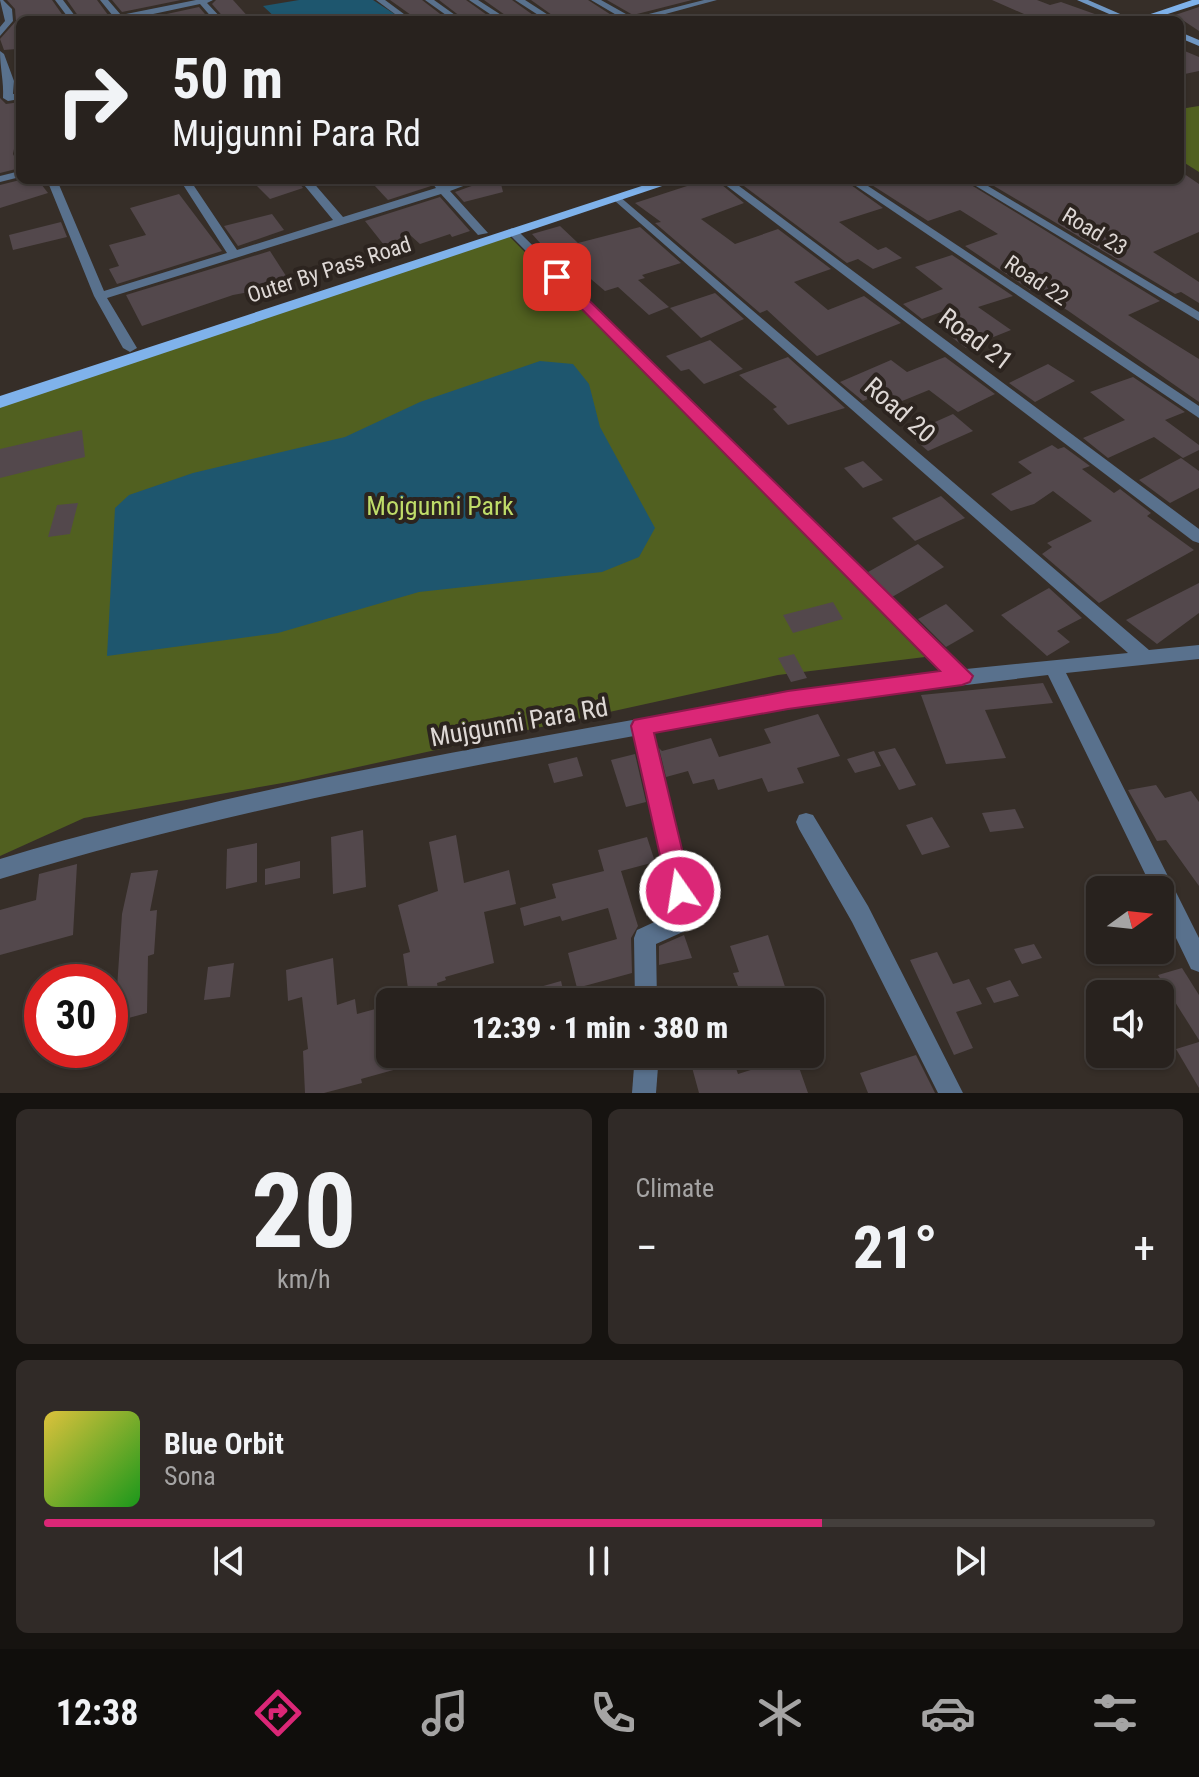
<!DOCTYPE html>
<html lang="en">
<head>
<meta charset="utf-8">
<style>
  body { margin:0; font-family:"Roboto Condensed",sans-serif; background:#302a27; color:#f1f3f6; height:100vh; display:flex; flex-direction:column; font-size:30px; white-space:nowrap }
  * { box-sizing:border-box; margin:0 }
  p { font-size:26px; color:#a5a4a4 }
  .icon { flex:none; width:44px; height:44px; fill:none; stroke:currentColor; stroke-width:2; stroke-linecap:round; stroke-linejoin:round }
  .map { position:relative; height:1093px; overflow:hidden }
  .panel { display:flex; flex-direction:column; gap:16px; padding:16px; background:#161310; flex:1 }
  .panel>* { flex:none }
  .top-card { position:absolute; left:16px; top:16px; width:1168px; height:168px; border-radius:12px; box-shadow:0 2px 6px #0004,0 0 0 2px #443f3c; background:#28221e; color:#f1f3f6; overflow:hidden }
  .needle { width:52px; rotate:75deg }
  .buttons { position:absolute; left:1086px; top:876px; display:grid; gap:16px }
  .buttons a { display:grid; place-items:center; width:88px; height:88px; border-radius:12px; background:#28221e; box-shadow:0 2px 6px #0004,0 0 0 2px #443f3c; font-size:40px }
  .speed { position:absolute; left:24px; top:964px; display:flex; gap:16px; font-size:40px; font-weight:700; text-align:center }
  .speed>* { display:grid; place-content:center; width:104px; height:104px; border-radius:50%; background:#28221e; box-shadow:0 2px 6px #0004,0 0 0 2px #443f3c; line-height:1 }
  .speed .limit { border:12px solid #d22; background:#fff; color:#111 }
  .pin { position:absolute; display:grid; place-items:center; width:68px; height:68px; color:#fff; margin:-34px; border-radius:16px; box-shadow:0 4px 12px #0006 }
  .me { position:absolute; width:88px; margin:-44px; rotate:347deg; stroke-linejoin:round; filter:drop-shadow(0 0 6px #0008) }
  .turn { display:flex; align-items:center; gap:28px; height:168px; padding:0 24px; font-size:36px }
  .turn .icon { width:104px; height:104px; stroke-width:2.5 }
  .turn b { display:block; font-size:56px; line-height:68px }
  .big { font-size:60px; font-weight:800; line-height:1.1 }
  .panel .tile { flex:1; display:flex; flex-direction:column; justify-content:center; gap:12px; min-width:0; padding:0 28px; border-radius:12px; background:#302a27 }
  .panel .dial { align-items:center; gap:0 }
  .dial b { font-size:104px; line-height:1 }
  .song { display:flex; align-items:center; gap:24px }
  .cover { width:96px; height:96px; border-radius:12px; background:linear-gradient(135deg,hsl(50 70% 55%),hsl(120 70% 35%)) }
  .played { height:8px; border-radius:4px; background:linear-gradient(90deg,#db2777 70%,#443f3c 70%) }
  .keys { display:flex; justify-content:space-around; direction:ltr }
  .heat { display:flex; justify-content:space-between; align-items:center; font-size:44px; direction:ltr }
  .panel .tiles { flex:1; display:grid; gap:16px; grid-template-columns:1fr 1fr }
  .tile:last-child { grid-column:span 2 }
  .trip { position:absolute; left:376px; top:988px; width:448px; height:80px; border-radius:12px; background:#28221e; box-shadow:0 2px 6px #0004,0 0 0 2px #443f3c; font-weight:800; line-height:80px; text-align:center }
  .tab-bar { display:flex; height:128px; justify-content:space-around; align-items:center; background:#100e0c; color:#a5a4a4 }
  .tab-bar .icon { width:56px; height:56px }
  .tab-bar .current { color:#db2777 }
  .tab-bar b { font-size:36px; color:#f1f3f6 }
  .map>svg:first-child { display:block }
  .green { fill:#516020 }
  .water { fill:#1e566e }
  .building { fill:#53484c }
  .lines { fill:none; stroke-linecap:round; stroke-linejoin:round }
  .street { fill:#59718d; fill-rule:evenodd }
  .secondary { fill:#6f96c2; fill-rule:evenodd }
  .primary { fill:#7fb2eb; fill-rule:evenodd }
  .route { fill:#db2777; stroke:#8e194d; stroke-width:2 }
  .labels { text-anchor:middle; stroke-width:8; stroke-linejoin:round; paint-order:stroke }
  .far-street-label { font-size:22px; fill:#ded8d5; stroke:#2c241f }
  .street-label { font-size:26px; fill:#ded8d5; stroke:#2c241f }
  .park-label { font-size:26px; fill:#bfdc69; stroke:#2c241f }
</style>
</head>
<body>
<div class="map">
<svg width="1199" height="1093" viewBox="0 0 1199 1093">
  <rect width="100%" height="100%" fill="#362e28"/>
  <g class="green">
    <polygon points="1199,106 1199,172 1180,160 1180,109"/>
    <polygon points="508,235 925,657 778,675 294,781 84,818 0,856 0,405"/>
  </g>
  <g class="water">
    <polygon points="299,0 373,0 396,15 375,20 278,20 263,6"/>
    <polygon points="540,361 573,364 589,384 600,427 655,528 639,557 602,572 419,592 278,633 107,656 115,508 129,495 193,473 345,437 420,402"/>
  </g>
  <g class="building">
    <polygon points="7,0 52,0 66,20 20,20 17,49 4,50 0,39 16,21 15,9"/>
    <polygon points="67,0 97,0 108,15 99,20 81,20"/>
    <polygon points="112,0 181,0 122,12"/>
    <polygon points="216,0 233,0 251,20 226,20 212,4"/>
    <polygon points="390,0 422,0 448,20 418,20"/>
    <polygon points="439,0 466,0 494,20 465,20"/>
    <polygon points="484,0 512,0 540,20 512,20"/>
    <polygon points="531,0 588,0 619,20 559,20"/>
    <polygon points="607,0 692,0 633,15"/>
    <polygon points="992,0 1037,0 1050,5 1061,2 1106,18 1015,20 1015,17 1024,14"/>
    <polygon points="199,7 210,20 139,20"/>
    <polygon points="1199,7 1199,31 1175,15"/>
    <polygon points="1180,49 1199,57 1199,71 1180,75"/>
    <polygon points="0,98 6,104 20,102 20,133 17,134 13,154 20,168 0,173"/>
    <polygon points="1180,171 1199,184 1199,232 1153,252 1199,282 1199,303 1181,292 1175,294 984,180 1180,180"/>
    <polygon points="20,180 38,180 48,193 0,208 0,185"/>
    <polygon points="272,180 297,180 303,188 270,199 256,185"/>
    <polygon points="392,180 426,180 431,186 388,200 374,185"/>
    <polygon points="488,180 500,180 503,192 464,202 455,192"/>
    <polygon points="683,180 716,180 744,203 701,219 735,244 778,229 831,269 794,282 828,310 864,296 901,323 817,356 767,310 760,313 655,223 661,222 635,203 687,186"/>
    <polygon points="736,180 844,180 883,208 839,222 878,250 886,247 902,258 873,269 858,259 847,263"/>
    <polygon points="864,180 963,180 1160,301 1128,315 1199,359 1199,402 1067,310 1033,289 1030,290 965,246 998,234 960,210 928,221"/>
    <polygon points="179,194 222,251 117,284 109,269 119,266 109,245 146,235 130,208"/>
    <polygon points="440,197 470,231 452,237 450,234 420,244 410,235 384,245 365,221"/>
    <polygon points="272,214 284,230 238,246 224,226"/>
    <polygon points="61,222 67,237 13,250 9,235"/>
    <polygon points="560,226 578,243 640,227 681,263 642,275 645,278 638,280 669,307 649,315 618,287 605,291 558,251 550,254 532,234"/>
    <polygon points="270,251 288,279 259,287 260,290 233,295 142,326 126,295"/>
    <polygon points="952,255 1013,296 978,307 1011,330 966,348 950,336 941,312 922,319 903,304 943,289 915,267"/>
    <polygon points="715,293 744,319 701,338 670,308"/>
    <polygon points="710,340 743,369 704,384 689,369 681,371 666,356"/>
    <polygon points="788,357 790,359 845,408 788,425 773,409 777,407 739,375"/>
    <polygon points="945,357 995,394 958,412 929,390 885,408 872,397 863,401 840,382 891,360 907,372"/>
    <polygon points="1048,364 1075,381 1035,402 1009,383"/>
    <polygon points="1133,377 1185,412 1165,420 1199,445 1199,450 1183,458 1154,437 1108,458 1083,438 1125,420 1090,392"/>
    <polygon points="953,414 973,431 928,451 908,434"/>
    <polygon points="82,430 85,457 0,478 0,449"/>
    <polygon points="1052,445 1058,449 1064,447 1090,466 1082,469 1114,493 1120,489 1151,513 1147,516 1194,550 1099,603 1042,554 1052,547 1047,543 1092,521 1053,491 1034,504 1011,511 991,494 1032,473 1018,462"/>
    <polygon points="1181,458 1199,471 1199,488 1170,503 1139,480"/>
    <polygon points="863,461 883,480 863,488 844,468"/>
    <polygon points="941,496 965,518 915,541 892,518"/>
    <polygon points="78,503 70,534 48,537 57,505"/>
    <polygon points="918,544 944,567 892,597 868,572"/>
    <polygon points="1199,583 1199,613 1157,644 1126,620"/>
    <polygon points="1049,588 1082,618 1057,631 1070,642 1047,656 1001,615"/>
    <polygon points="833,602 843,619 793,633 783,615"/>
    <polygon points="946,604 974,631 946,647 918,619"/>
    <polygon points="794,654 807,678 791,682 778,658"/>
    <polygon points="1043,683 1053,703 985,710 1006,758 946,764 921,695"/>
    <polygon points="818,714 840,756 797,768 804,783 768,792 762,778 718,790 714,779 693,784 688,771 666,777 659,748 662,751 711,738 719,757 771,743 764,729"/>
    <polygon points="895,748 916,785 899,790 878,752"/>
    <polygon points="874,751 881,766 855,773 847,759"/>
    <polygon points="635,754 646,802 626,807 611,760"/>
    <polygon points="577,757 583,776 554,783 548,764"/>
    <polygon points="1156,785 1165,798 1191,791 1199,802 1199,886 1166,840 1157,841 1128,790"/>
    <polygon points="1015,809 1024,828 990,832 982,813"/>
    <polygon points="932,817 950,847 922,855 906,825"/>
    <polygon points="363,830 366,887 333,894 331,837"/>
    <polygon points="456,835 464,883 509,870 516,904 484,912 494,963 445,977 446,980 437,983 440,1002 410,1002 403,954 410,952 398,905 438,891 429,842"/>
    <polygon points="647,837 655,862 621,871 638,926 631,938 632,973 577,988 568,953 617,939 608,908 562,921 560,916 524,926 520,908 556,898 552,884 604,871 598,850"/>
    <polygon points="257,843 257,882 226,889 227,849"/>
    <polygon points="300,861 300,878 265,885 265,869"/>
    <polygon points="77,864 73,935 0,955 0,910 36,900 39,874"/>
    <polygon points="158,870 150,911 157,910 154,954 148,956 147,1013 110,1023 110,990 117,988 122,914 131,873"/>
    <polygon points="684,935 692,958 659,965 659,946"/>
    <polygon points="768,935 790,1002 744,1002 733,973 739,972 730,946"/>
    <polygon points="1034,944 1042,958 1022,964 1014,949"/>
    <polygon points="937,952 953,984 969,979 982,1004 956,1012 973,1048 954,1055 910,960"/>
    <polygon points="333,958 337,1005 355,999 357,1014 390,1005 390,1054 432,1054 433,1059 361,1079 362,1083 324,1093 305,1093 303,1051 308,1049 302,997 288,1001 286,970"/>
    <polygon points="234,963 230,997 204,1000 208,967"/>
    <polygon points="1182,968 1199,995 1199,1040 1158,975"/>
    <polygon points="1010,980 1019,996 994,1003 986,988"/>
    <polygon points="561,981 566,1002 505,1002 504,997"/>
    <polygon points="1199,1042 1199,1088 1176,1049"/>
    <polygon points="711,1054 731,1054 738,1074 795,1056 808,1093 699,1093 690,1060"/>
    <polygon points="916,1055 935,1093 868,1093 860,1073"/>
  </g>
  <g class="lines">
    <g class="street">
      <polygon points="0,0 3,0 12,9 13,21 0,36 0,27 5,21"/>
      <polygon points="55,0 63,0 78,20 70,20"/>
      <polygon points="100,0 108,0 121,15 196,0 213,0 207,3 223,20 214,20 200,4 125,20 102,20 113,16"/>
      <polygon points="376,0 385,0 412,20 403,20"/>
      <polygon points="425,0 434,0 462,20 453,20"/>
      <polygon points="469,0 478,0 509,20 499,20"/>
      <polygon points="515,0 525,0 556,20 546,20"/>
      <polygon points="591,0 601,0 633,18 704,0 717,0 643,20 625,20"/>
      <path d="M0,51L4,54L14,81L13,94L20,93V99L8,101L3,98C4,82 0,68 0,51Z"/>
      <polygon points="20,171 20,177 0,182 0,176"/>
      <polygon points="47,180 57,180 104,291 227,253 180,180 190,180 237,250 333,220 300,180 311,180 343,217 436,188 430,180 441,180 446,185 463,180 479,180 450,191 488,233 478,235 441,194 107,298 137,348 130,352 123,348 94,296"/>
      <polygon points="719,180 731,180 1199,529 1199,543 1193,541"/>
      <polygon points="847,180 859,180 1199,406 1199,418"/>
      <polygon points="966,180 978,180 1199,312 1199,321"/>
      <path d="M619,196L1149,650L1199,645V659L1066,673L1199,938V972L1191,969L1160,905V890H1153L1048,675L858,698L652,732L697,919L694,927L656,944L657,1002H635L634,938L637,930L674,913L634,736C420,775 208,815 0,879V859C180,805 364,768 549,735C680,711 811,688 943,672L508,233L506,231L512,228L516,229L948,656L966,669L1128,653L615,201L614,199Z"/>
      <polygon points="806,813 813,815 868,906 963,1093 938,1093 852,922 799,829 796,822 799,815"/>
      <polygon points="635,1054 659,1054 656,1093 632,1093"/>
    </g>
    <g class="secondary">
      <polygon points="1077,0 1088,0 1134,20 1123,20"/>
      <polygon points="1180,32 1199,40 1199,46 1180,38"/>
    </g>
    <g class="primary">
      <polygon points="1192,0 1199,0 1199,4 1149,20 1133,20"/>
      <polygon points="660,180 680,180 0,408 0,396"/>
    </g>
  </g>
  <polygon class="route" points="552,274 562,274 973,676 970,682 962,685 788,709 654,733 692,891 688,900 680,903 671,900 668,891 631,726 634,720 788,691 940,671 552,279"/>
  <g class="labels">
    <g class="far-street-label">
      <text transform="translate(1095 231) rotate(31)" y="8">Road 23</text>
      <text transform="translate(329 269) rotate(-18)" y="8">Outer By Pass Road</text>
      <text transform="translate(1037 280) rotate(34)" y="8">Road 22</text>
    </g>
    <g class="street-label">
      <text transform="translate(976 339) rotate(37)" y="9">Road 21</text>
      <text transform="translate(900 410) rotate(41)" y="9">Road 20</text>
      <text transform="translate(519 722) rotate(-10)" y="9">Mujgunni Para Rd</text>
    </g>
    <g class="park-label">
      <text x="440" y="515">Mojgunni Park</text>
    </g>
  </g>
</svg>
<div class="buttons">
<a><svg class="needle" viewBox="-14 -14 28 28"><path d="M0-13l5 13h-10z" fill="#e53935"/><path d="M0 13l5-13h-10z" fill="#a5a4a4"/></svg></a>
<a><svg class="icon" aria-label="sound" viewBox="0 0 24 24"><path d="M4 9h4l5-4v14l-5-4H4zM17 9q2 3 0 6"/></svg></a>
</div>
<div class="speed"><div class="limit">30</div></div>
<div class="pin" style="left:557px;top:277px;background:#d93025"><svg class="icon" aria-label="arrive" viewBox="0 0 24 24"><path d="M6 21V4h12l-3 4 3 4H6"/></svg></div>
<svg class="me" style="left:680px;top:891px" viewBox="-20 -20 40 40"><circle r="17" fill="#db2777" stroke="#fff" stroke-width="3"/><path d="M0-11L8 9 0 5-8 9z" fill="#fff"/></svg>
<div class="trip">12:39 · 1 min · 380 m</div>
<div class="top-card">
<div class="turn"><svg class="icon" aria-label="right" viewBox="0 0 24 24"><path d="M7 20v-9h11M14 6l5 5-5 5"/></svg><div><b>50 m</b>Mujgunni Para Rd</div></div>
</div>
</div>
<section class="panel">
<div class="tiles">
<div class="tile dial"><b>20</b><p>km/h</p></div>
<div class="tile"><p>Climate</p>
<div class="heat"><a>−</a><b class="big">21°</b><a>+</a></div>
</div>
<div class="tile">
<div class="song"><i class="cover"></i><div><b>Blue Orbit</b><p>Sona</p></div></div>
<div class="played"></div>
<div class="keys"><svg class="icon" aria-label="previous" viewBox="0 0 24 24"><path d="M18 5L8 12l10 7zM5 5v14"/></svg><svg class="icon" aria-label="pause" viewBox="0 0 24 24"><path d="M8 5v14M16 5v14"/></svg><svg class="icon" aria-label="next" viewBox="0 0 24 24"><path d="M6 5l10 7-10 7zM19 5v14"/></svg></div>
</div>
</div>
</section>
<nav class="tab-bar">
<b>12:38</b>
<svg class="icon current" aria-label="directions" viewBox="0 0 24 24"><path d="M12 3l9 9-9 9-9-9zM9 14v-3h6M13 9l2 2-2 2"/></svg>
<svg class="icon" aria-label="music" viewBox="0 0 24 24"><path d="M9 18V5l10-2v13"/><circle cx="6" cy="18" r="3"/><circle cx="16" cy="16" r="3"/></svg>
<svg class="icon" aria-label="phone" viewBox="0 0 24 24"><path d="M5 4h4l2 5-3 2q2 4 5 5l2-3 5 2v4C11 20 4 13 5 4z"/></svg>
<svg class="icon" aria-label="climate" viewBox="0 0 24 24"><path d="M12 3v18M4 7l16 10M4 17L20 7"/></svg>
<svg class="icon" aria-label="car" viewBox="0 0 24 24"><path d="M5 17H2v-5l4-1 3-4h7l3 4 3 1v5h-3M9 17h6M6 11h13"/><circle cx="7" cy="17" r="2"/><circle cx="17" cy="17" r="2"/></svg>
<svg class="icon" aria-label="filters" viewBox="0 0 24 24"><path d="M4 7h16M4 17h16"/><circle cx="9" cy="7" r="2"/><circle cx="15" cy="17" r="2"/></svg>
</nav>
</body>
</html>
